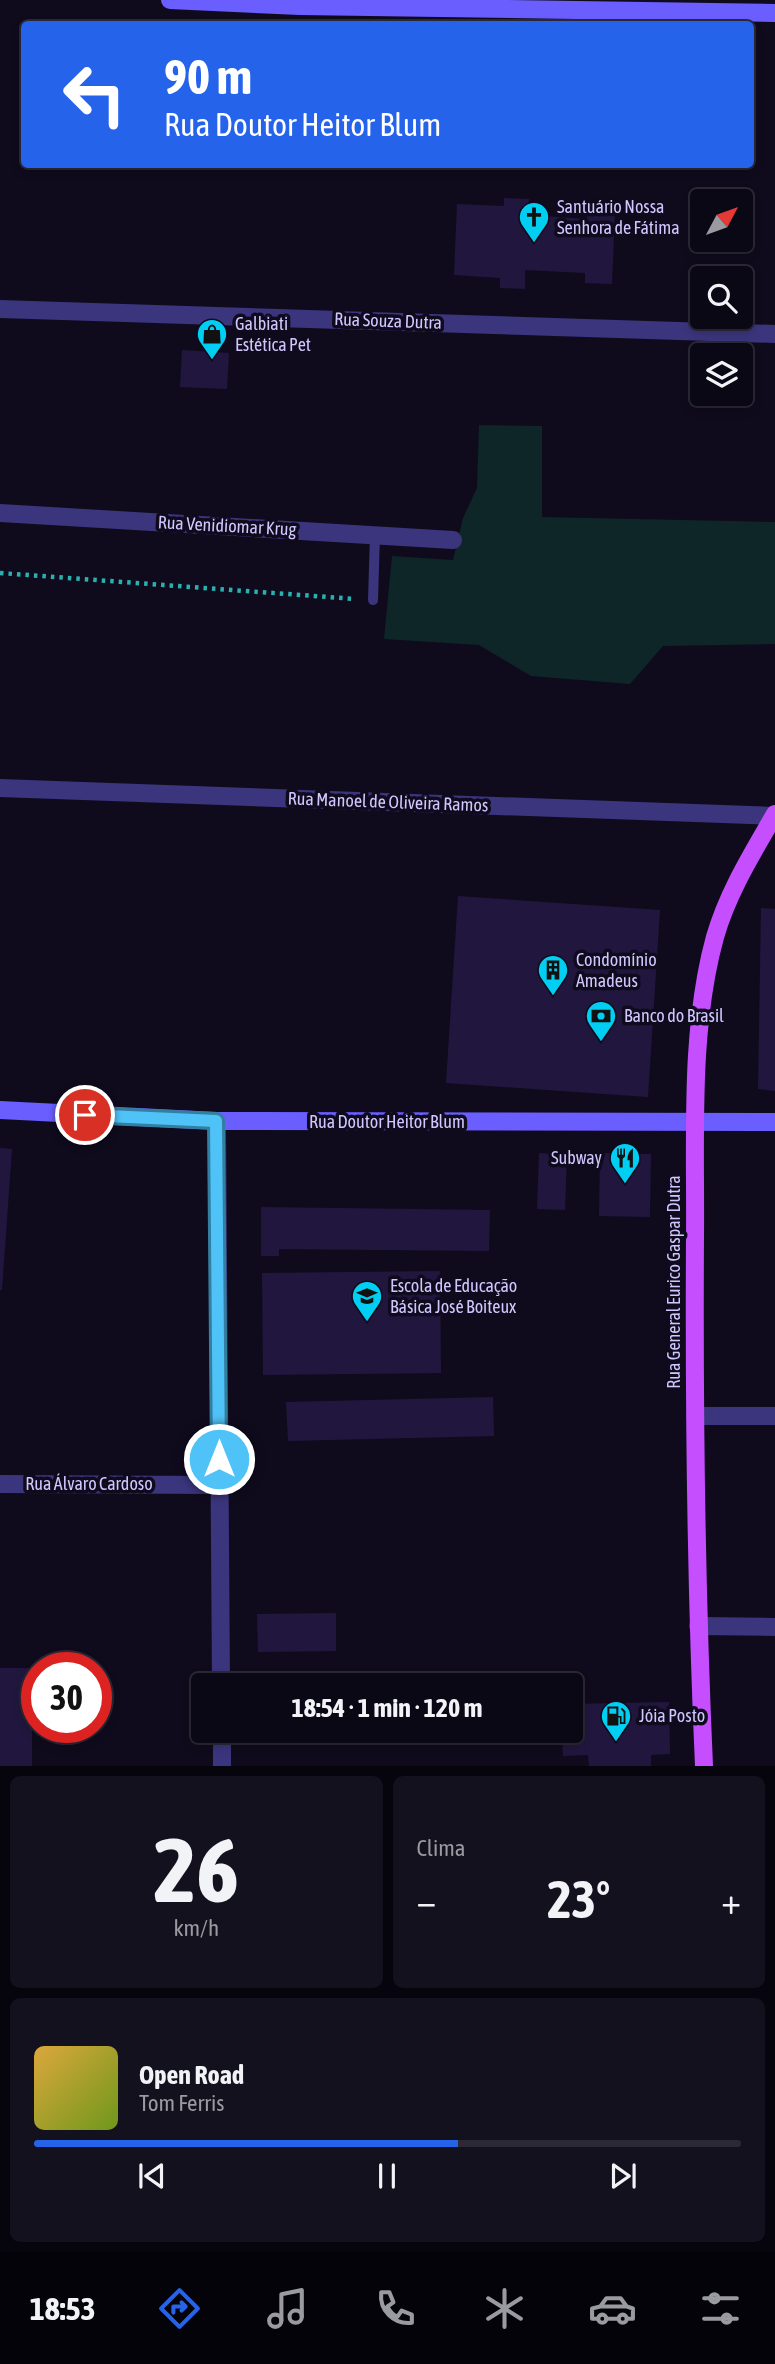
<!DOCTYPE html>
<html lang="pt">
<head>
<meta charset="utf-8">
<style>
  body { margin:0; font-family:"Asap Condensed",sans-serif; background:#14111f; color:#f1f3f6; height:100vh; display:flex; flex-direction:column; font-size:26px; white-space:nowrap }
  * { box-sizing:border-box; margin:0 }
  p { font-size:23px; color:#9a9aa1 }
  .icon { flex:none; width:38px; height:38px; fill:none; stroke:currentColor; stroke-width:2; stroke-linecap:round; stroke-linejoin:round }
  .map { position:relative; height:1766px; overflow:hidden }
  .sheet { display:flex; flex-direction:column; gap:10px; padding:10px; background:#06040c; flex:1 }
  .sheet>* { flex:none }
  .hud { position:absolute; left:21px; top:21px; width:733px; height:147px; border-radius:7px; box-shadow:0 4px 10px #0003,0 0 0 2px #2b2935; background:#2563eb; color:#fff; overflow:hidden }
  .needle { width:46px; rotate:49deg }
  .fabs { position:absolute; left:690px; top:189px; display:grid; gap:14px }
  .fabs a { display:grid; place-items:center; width:63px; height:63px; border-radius:7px; background:#0b0816; box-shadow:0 4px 10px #0003,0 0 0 2px #2b2935; font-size:35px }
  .speed { position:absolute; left:21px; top:1652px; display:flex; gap:14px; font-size:35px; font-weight:700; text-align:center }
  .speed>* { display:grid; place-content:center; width:91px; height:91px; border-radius:50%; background:#0b0816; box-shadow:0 4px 10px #0003,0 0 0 2px #2b2935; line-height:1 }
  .speed .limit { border:10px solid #d22; background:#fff; color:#111 }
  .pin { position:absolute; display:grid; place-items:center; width:60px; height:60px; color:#fff; margin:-30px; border:4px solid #fff; border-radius:50%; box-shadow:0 2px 7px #0007 }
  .me { position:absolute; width:77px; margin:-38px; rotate:0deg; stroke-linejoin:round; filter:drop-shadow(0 0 5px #0008) }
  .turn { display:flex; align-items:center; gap:24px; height:147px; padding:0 28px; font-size:32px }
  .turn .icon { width:91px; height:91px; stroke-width:2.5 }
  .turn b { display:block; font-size:49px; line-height:60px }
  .big { font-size:52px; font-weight:700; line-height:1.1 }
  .sheet .widget { flex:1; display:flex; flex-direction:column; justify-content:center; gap:10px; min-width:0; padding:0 24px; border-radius:10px; background:#14111f }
  .sheet .dial { align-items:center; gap:0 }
  .dial b { font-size:91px; line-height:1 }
  .song { display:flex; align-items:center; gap:21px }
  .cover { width:84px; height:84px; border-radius:10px; background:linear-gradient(135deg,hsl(40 70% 55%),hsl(80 70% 35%)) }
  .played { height:7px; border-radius:4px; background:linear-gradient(90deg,#2563eb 60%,#2b2935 60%) }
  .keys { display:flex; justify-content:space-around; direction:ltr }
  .heat { display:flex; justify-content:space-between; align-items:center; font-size:38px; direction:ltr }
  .sheet .tiles { flex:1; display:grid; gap:10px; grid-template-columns:1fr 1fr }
  .widget:last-child { grid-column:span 2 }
  .trip { position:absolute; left:191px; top:1673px; width:392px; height:70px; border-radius:7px; background:#0b0816; box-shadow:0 4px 10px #0003,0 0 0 2px #2b2935; font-weight:700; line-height:70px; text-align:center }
  .menu { display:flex; height:112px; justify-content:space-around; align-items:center; background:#040309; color:#9a9aa1 }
  .menu .icon { width:49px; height:49px }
  .menu .active { color:#2563eb }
  .menu b { font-size:32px; color:#f1f3f6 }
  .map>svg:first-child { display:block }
  .green { fill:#0e2627 }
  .building { fill:#21173e }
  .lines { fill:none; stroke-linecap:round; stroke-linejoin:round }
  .path { stroke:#2ab0ae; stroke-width:4.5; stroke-dasharray:3.5 5; stroke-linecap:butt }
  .lane { stroke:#3b357d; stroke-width:10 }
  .street { stroke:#3b357d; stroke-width:18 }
  .secondary { stroke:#6a5eff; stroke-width:18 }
  .primary { stroke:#c54eff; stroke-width:18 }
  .route-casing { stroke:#337fa1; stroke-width:18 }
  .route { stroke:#4fc3f7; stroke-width:12 }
  .labels { text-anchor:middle; stroke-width:7; stroke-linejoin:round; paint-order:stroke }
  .poi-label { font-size:18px; fill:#d0c7ff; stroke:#0f0b1d; text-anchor:start }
  .street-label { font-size:18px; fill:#d0c7ff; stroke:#0f0b1d }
</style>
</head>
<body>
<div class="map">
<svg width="775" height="1766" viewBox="0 0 775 1766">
  <rect width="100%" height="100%" fill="#0f0b1d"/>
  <polygon class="green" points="479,425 542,426 542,517 775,522 775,644 663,646 630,684 531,676 479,645 384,639 392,556 453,560 463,518 477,488"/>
  <g class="building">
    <polygon points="504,198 529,199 528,215 587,219 588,208 615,209 612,284 585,283 585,273 525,270 525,289 500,288 500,278 454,275 457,204 504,206"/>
    <polygon points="182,350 229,353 227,389 180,387"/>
    <polygon points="458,896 660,910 648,1097 446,1083"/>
    <polygon points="761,908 775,909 775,1091 758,1089"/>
    <polygon points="0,1148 12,1149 2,1290 0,1290"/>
    <polygon points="539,1153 567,1155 565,1210 537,1209"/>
    <polygon points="600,1153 651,1154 650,1217 599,1216"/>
    <polygon points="261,1207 490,1210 489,1251 279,1249 279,1256 261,1256"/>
    <polygon points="440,1271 441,1373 263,1375 262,1273"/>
    <polygon points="493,1397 494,1436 288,1441 286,1402"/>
    <polygon points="336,1613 336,1651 258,1652 257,1614"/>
    <rect x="0" y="1668" width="32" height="98"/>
    <polygon points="669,1702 670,1754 651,1755 651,1766 589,1766 588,1755 563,1756 562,1731 570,1731 570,1704"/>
  </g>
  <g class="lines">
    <polyline class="path" points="0,573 355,599"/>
    <polyline class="lane" points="373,600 375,534"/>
    <g class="street">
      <polyline points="0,309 775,334"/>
      <polyline points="0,513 453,540"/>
      <polyline points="0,788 775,816"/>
      <polyline points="217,1121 221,1685"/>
      <polyline points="695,1416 775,1416"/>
      <polyline points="0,1484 219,1485"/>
      <polyline points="698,1626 775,1627"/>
      <polyline points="222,1731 222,1766"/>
    </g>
    <g class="secondary">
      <polyline points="170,0 300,6 775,13"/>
      <polyline points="0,1110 217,1121 775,1122"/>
    </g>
    <path class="primary" d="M704,1766C696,1589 694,1413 695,1237C696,1140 689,1031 715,937C728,892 752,854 775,814"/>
  </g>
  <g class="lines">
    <g class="route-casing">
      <polyline id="route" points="85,1115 216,1121 219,1459"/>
    </g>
    <use href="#route" class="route"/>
  </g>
  <defs>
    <g id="church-pin" transform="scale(1.575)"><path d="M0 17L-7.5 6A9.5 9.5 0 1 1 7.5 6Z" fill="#00cef2" stroke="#0f0b1d"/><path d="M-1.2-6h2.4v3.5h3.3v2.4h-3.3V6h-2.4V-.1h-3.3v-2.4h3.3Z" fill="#111"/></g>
    <g id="shop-pin" transform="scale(1.575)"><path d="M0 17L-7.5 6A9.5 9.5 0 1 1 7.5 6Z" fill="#00cef2" stroke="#0f0b1d"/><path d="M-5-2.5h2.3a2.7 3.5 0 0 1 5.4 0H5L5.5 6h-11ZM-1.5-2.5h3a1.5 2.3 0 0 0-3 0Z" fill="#111"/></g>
    <g id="building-pin" transform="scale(1.575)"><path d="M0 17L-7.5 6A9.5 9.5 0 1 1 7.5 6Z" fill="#00cef2" stroke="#0f0b1d"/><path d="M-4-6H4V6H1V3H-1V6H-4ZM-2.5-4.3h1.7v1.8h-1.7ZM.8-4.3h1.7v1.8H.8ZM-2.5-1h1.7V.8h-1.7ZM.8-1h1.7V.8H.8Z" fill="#111"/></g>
    <g id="bank-pin" transform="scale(1.575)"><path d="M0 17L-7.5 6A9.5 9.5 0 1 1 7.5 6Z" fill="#00cef2" stroke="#0f0b1d"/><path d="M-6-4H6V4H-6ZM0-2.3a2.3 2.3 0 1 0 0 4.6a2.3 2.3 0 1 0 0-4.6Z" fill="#111"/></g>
    <g id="restaurant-pin" transform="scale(1.575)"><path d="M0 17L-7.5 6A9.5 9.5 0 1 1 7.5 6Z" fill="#00cef2" stroke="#0f0b1d"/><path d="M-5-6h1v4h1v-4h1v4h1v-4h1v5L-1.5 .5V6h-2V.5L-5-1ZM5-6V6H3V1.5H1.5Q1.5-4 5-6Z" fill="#111"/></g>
    <g id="school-pin" transform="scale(1.575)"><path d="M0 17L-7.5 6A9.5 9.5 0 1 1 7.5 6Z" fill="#00cef2" stroke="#0f0b1d"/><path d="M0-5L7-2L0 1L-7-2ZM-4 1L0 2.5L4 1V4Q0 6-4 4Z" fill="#111"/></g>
    <g id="fuel-pin" transform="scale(1.575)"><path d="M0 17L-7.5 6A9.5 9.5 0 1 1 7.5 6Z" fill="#00cef2" stroke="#0f0b1d"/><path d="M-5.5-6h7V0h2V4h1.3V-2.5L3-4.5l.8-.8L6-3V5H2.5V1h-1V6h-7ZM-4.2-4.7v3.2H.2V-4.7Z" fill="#111"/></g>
  </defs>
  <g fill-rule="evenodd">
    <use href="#church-pin" x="534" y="217"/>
    <use href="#shop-pin" x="212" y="334"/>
    <use href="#building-pin" x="553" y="970"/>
    <use href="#bank-pin" x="601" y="1016"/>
    <use href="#restaurant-pin" x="625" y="1158"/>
    <use href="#school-pin" x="367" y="1296"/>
    <use href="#fuel-pin" x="616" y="1716"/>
  </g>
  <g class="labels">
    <g class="poi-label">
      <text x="557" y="213">Santuário Nossa<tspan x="557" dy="21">Senhora de Fátima</tspan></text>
      <text x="235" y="330">Galbiati<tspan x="235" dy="21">Estética Pet</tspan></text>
      <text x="576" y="966">Condomínio<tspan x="576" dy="21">Amadeus</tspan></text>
      <text x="624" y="1022">Banco do Brasil</text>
      <text x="602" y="1164" text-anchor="end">Subway</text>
      <text x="390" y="1292">Escola de Educação<tspan x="390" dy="21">Básica José Boiteux</tspan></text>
      <text x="639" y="1722">Jóia Posto</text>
    </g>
    <g class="street-label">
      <text transform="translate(388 321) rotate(2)" y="6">Rua Souza Dutra</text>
      <text transform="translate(227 526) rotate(3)" y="6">Rua Venidiomar Krug</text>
      <text transform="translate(388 802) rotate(2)" y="6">Rua Manoel de Oliveira Ramos</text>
      <text x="387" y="1128">Rua Doutor Heitor Blum</text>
      <text transform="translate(674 1282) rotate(-90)" y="6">Rua General Eurico Gaspar Dutra</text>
      <text x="89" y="1490">Rua Álvaro Cardoso</text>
    </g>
  </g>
</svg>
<div class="fabs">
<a><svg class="needle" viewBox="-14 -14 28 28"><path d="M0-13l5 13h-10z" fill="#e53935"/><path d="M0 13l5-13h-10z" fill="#9a9aa1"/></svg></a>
<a><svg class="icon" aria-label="search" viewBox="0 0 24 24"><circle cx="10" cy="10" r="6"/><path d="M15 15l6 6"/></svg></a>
<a><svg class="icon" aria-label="layers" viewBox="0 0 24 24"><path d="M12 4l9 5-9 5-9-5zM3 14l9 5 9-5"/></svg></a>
</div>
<div class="speed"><div class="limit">30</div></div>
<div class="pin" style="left:85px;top:1115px;background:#d93025"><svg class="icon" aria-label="arrive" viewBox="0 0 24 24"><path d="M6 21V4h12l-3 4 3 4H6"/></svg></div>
<svg class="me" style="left:219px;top:1459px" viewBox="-20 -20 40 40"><circle r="17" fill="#4fc3f7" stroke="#fff" stroke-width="3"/><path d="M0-11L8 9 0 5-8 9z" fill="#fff"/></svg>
<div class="trip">18:54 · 1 min · 120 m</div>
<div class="hud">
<div class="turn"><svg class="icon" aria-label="left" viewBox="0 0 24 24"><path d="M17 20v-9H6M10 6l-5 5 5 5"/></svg><div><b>90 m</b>Rua Doutor Heitor Blum</div></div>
</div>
</div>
<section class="sheet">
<div class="tiles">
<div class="widget dial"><b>26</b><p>km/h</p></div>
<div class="widget"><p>Clima</p>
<div class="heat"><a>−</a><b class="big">23°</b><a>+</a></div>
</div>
<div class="widget">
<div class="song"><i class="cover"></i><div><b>Open Road</b><p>Tom Ferris</p></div></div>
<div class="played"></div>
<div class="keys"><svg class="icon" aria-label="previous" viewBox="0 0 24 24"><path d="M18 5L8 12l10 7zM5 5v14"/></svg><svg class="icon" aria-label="pause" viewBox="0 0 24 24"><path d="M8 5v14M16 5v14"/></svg><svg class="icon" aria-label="next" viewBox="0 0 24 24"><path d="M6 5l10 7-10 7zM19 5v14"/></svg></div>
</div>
</div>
</section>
<nav class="menu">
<b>18:53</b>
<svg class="icon active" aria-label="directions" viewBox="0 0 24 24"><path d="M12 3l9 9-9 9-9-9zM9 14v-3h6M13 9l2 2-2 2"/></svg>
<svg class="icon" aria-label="music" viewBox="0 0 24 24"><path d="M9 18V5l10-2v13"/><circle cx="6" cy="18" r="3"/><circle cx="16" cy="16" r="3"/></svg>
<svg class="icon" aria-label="phone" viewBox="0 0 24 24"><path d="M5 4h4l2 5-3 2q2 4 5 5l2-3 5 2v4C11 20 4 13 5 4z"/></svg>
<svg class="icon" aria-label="climate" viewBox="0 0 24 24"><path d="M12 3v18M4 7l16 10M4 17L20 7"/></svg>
<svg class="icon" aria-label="car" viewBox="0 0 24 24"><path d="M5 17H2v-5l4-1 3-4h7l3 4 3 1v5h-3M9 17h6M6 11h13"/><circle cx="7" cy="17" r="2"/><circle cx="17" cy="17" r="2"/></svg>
<svg class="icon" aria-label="filters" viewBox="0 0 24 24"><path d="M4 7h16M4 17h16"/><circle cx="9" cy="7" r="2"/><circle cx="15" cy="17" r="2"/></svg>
</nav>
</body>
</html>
